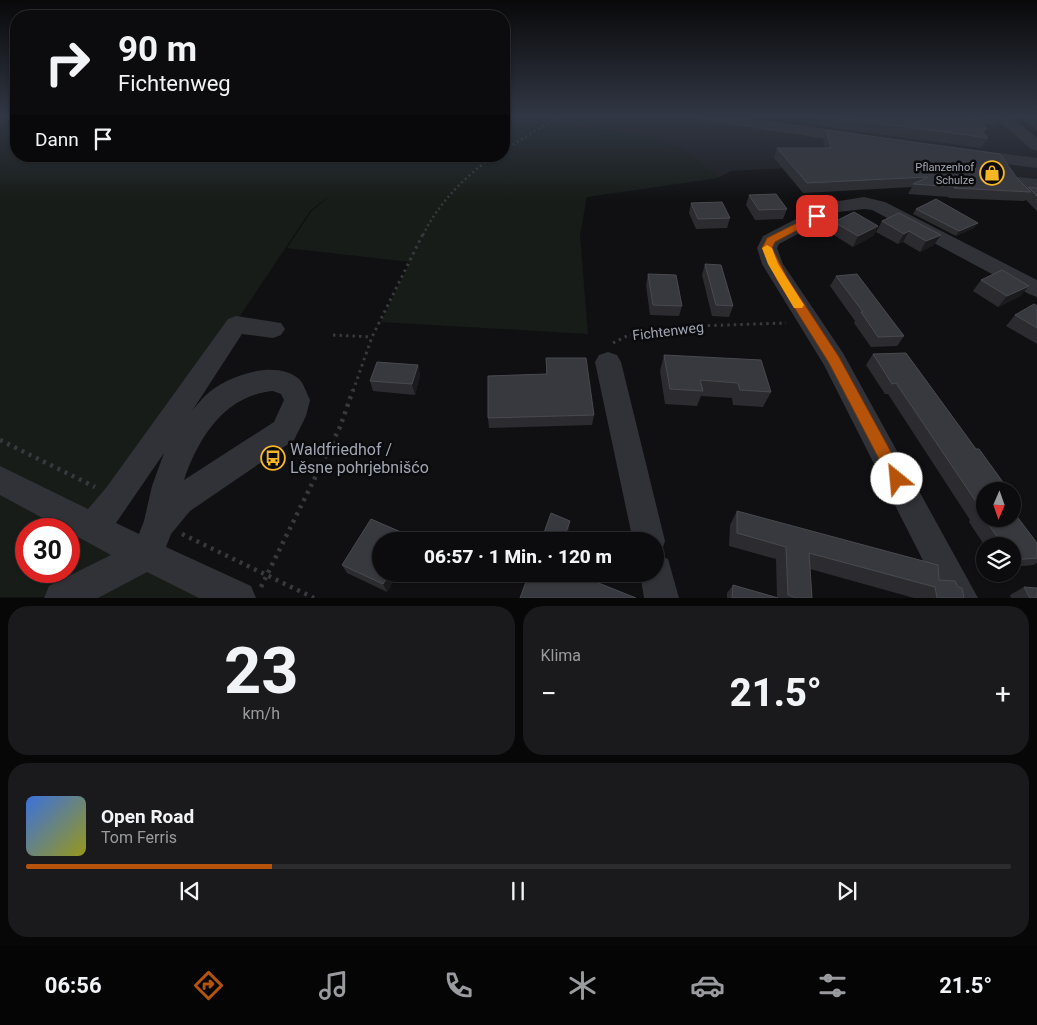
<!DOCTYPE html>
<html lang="de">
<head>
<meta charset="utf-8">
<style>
  body { margin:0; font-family:Roboto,sans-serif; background:#1a1a1c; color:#f1f3f6; height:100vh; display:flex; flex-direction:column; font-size:19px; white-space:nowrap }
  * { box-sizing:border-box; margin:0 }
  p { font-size:16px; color:#9a9b9e }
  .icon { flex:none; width:28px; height:28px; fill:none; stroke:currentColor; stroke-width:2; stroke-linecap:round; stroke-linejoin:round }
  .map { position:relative; height:598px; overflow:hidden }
  .drawer { display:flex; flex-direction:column; gap:8px; padding:8px; background:#070708; flex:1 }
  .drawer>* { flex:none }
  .guide { position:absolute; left:10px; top:10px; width:500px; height:152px; border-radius:20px; box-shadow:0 1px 4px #0004,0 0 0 1px #2c2c2e; background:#0c0c0e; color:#f1f3f6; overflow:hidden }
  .needle { width:32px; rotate:182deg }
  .fabs { position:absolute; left:976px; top:482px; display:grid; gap:10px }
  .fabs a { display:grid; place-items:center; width:45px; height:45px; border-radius:50%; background:#0c0c0e; box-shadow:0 1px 4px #0004,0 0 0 1px #2c2c2e; font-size:25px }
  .speed { position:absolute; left:15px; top:518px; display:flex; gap:10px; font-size:25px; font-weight:700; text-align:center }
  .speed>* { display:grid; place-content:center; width:65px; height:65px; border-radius:50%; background:#0c0c0e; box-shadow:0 1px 4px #0004,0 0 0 1px #2c2c2e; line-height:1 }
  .speed .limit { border:8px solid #d22; background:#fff; color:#111 }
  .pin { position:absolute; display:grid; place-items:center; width:42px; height:42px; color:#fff; margin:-21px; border-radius:10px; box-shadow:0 2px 8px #0006 }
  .me { position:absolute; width:55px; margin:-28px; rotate:332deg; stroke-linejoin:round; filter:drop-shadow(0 0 4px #0008) }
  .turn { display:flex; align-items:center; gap:18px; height:105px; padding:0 25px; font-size:22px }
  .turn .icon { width:65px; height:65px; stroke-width:2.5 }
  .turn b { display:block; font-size:35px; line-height:42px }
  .then { display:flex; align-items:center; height:48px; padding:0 25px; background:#0003; gap:10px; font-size:19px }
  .big { font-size:38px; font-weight:800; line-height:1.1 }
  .drawer .tile { flex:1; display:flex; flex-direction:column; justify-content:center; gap:8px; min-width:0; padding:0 18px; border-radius:20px; background:#1a1a1c }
  .drawer .dial { align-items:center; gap:0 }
  .dial b { font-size:65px; line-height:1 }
  .song { display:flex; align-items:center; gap:15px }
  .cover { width:60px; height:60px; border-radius:8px; background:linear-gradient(135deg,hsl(220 70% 55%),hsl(60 70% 35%)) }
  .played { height:5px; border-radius:2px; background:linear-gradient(90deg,#b45309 25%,#2c2c2e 25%) }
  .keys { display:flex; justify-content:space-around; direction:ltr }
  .heat { display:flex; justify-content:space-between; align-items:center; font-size:28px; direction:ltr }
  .drawer .tiles { flex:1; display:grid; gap:8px; grid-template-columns:1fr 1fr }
  .tile:last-child { grid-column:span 2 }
  .trip { position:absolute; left:372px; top:532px; width:292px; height:50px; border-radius:25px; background:#0c0c0e; box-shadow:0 1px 4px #0004,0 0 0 1px #2c2c2e; font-weight:800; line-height:50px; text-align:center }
  .menu { display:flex; height:80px; justify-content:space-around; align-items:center; background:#050506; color:#9a9b9e }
  .menu .icon { width:35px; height:35px }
  .menu .selected { color:#b45309 }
  .menu b { font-size:22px; color:#f1f3f6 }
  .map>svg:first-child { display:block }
  .built { fill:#1c1c1f }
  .green { fill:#171c18; fill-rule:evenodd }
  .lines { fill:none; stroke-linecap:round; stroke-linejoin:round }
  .path-far2 { stroke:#37393e; stroke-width:2.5; stroke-dasharray:2 3; stroke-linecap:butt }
  .path-far1 { stroke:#37393e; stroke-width:3; stroke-dasharray:2.5 4; stroke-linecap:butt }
  .path { stroke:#37393e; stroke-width:4.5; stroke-dasharray:3 5; stroke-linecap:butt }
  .minor { fill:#313237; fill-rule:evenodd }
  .wall { fill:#2c2c30 }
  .shaded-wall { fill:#1b1b1e }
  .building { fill:#38393e; stroke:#494a50 }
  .route { fill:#b45309; stroke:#753606 }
  .slow { fill:#f59e0b }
  .labels { text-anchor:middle; stroke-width:5; stroke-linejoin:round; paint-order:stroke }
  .far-poi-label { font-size:11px; fill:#a1a6b3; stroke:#0b0b0d; text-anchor:end }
  .street-label { font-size:14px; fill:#a1a6b3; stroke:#0b0b0d }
  .near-poi-label { font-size:16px; fill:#a1a6b3; stroke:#0b0b0d; text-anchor:start }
</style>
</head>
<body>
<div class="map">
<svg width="1037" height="598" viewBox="0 0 1037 598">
  <rect width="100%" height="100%" fill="#101012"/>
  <polygon class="built" points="576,117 702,117 801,129 797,117 1001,117 1037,147 1037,187 823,166 731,171 718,178 681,148 630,132 577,127"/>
  <g class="green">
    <polygon points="0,117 16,117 16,156 504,156 504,117 576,117 577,127 630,132 681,148 718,178 587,197 580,235 588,334 381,322 410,262 287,248 311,212 332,194 310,211 234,325 92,526 0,478"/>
    <path d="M0,482L142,556L57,597H0ZM26,529H69V571H26Z"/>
    <polygon points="145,557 236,598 65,598"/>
  </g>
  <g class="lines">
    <g class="path-far2">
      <polyline points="504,150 558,117"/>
      <path d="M423,235C439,202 464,178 493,156"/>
    </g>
    <g class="path-far1">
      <polyline points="333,335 372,337"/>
      <polyline points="613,343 629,335 678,331 696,326 786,323"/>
      <polyline points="353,391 372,337 423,234"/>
    </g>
    <g class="path">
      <polyline points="0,440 95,487"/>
      <polyline points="182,534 314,598"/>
      <polyline points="261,587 340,427 353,390"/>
    </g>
    <g class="minor">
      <polygon points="699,117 739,117 855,133 861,135 863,138 861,141 855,143 706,121 701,120"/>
      <polygon points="995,117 1011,117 1037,138 1037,151 1031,149"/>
      <polygon points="974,150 1037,158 1037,168 968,159 966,155 968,151"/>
      <polygon points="1018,177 1037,179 1037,189 1012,186 1009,182 1012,178"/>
      <polygon points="864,197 885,202 1037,280 1037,297 1029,294 895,222 872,210 864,209 839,212 779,244 777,248 783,264 843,353 978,598 942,598 824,365 762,264 757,248 763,236 827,203"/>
      <path d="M236,316L281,323L285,329L281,335L273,338L242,334L192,411C196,406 200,401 205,396C224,377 275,358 299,379C304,384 307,394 310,400L306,416L294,440L190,511L171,534L166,547L251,586L256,598H199L147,572L98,598H44L49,586L111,555L69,532V529H63L0,495V466L88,509L106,488L228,319ZM273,391L281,394L284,400L274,422L184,480C198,438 225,395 273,391ZM164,453L152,486L144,521L139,534L116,523Z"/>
      <polygon points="608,352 617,355 621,362 665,541 661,553 656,554 668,559 679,598 644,598 640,574 656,574 656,541 633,541 595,362 599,355"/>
    </g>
  </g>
  <g class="wall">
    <polygon points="818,117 999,117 994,125 982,124 987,129 984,134 988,138 981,148 820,126"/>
    <polygon points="1020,117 1037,117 1037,130"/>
    <polygon points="826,130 1017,178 1027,188 1037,188 1037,211 1026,200 1024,201 948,198 949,197 908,194 912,187 803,193 774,158 777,148 825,148 823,139"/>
    <polygon points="749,195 787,209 783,219 755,220 746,205"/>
    <polygon points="691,203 730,218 727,228 696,229 689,213"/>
    <polygon points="916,209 974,228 956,236 913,214"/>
    <polygon points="899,213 934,245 920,252 903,242 898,244 876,232 882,221"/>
    <polygon points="834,222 878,226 873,236 853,247 829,232"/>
    <polygon points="705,264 733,306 729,317 712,316 702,275"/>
    <polygon points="648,274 682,306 679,316 650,315 646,285"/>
    <polygon points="836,276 904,336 897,346 871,347 854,323 855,321 830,286"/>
    <polygon points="981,280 1029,286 1020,296 998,307 973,291"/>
    <polygon points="1037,306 1037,344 1006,326 1015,315"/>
    <polygon points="873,354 976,449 1005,485 998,491 1037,543 1037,563 1033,565 1012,567 1012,546 985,546 969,522 970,520 888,394 885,394 866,365"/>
    <polygon points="664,355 771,392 763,407 733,405 732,398 701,396 697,406 665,404 660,371"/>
    <polygon points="546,358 594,415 592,425 489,428 488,418 546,374"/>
    <polygon points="418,365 420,375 415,395 373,391 370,381"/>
    <polygon points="737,511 939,580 964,598 914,598 810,569 812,598 727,598 727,593 733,585 777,597 776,559 729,546 730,525"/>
    <polygon points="342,565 381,574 397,574 387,592 347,573"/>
    <polygon points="1024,587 1037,598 1011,598 1010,595"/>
  </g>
  <g class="shaded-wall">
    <polygon points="978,223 974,228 956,236 959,231"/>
    <polygon points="878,226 873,236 853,247 858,236"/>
    <polygon points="909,231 903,242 898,244 904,234"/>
    <polygon points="941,235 934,245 920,252 926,241"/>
    <polygon points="1029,286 1020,296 998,307 1007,296"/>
    <polygon points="418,365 420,375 415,395 412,384"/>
    <polygon points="570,521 569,534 566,541 563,541"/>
    <polygon points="410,536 411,541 407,541"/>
    <polygon points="389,574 397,574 387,592 383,584"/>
  </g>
  <g class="building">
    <polygon points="834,117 974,117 987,129 980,129 988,138"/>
    <polygon points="826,130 1000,154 1017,178 1031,192 954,188 957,187 913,184 928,177 807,183 777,148 831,148"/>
    <polygon points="1028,187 1037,188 1037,196"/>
    <polygon points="776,194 787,209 759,210 749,195"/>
    <polygon points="936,199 978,223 959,231 916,209"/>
    <polygon points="722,202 730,218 698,219 691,203"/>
    <polygon points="854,212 878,226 858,236 834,222"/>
    <polygon points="899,213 941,235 926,241 909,231 904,234 882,221"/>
    <polygon points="705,264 721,265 733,306 716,305"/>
    <polygon points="1002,270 1029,286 1007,296 981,280"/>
    <polygon points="648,274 676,275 682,306 653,305"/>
    <polygon points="857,274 904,336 878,337 861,312 863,312 836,276"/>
    <polygon points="1034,304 1037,306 1037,328 1015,315"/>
    <polygon points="906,353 976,449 979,449 1005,485 995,486 999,491 985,491 985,519 1012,519 1012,510 1037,543 1037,558 1014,560 1012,558 1012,546 1004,546 980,513 983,512 896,383 892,384 873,354"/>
    <polygon points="664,355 761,360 771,392 740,390 738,383 700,380 703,391 670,389"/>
    <polygon points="546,358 586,358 594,415 488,418 488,376 547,374"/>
    <polygon points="377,362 418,365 412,384 370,381"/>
    <polygon points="737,511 938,565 939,580 955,581 958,587 962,588 964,598 937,598 935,587 809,553 812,598 796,598 788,595 786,547 737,533"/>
    <polygon points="551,513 570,521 563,541 541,541"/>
    <polygon points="371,519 410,536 407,541 381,541 381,574 389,574 383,584 342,565"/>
    <polygon points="529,574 576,574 636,598 520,598"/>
    <polygon points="733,585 778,598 732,598"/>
    <polygon points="1024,587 1037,588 1037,598 1030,598"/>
  </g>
  <linearGradient id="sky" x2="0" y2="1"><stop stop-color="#09090a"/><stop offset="0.58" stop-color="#313744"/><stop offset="1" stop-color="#313744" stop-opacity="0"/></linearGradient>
  <rect width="1037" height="201" fill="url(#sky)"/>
  <polygon class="route" points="817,213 822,216 820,218 775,242 772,248 788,279 839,357 903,474 905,479 903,484 897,486 892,484 829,363 777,280 762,248 767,238"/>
  <polygon class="slow" points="767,245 772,248 778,264 804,305 802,308 794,308 768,264 762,248"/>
  <defs>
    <g id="shop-ring" transform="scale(1.25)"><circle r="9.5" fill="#0b0b0d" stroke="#f5b525" stroke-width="1.5"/><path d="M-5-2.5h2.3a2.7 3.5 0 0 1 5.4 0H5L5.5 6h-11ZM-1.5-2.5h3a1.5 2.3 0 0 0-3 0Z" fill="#f5b525"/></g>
    <g id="bus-ring" transform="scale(1.25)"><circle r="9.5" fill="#0b0b0d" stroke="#f5b525" stroke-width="1.5"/><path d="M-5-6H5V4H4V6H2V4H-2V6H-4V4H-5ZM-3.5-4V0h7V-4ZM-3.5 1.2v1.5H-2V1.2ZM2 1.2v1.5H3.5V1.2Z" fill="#f5b525"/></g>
  </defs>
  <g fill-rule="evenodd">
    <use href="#shop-ring" x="992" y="173"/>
    <use href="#bus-ring" x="273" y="458"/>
  </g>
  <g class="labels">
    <g class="far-poi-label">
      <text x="974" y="171">Pflanzenhof<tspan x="974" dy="13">Schulze</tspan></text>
    </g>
    <g class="street-label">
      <text transform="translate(668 331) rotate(-7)" y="5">Fichtenweg</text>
    </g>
    <g class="near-poi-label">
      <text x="290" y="455">Waldfriedhof /<tspan x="290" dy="18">Lěsne pohrjebnišćo</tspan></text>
    </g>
  </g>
</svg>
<div class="fabs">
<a><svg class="needle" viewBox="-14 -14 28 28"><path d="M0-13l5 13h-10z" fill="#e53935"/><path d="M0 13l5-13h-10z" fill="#9a9b9e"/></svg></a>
<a><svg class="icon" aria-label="layers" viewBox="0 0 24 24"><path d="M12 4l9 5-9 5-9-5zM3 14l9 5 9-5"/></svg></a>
</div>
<div class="speed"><div class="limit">30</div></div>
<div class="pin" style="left:817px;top:216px;background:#d93025"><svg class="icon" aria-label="arrive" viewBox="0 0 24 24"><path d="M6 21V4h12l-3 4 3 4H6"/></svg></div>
<svg class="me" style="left:897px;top:479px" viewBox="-20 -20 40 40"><circle r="19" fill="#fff"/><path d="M0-13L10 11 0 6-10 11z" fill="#b45309"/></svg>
<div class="trip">06:57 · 1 Min. · 120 m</div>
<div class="guide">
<div class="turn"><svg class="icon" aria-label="right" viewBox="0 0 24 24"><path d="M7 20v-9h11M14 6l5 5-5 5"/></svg><div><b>90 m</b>Fichtenweg</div></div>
<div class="then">Dann<svg class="icon" aria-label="arrive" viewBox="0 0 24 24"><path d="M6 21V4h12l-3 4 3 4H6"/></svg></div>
</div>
</div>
<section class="drawer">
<div class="tiles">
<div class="tile dial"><b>23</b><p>km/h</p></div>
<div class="tile"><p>Klima</p>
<div class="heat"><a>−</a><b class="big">21.5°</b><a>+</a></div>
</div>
<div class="tile">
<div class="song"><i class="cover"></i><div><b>Open Road</b><p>Tom Ferris</p></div></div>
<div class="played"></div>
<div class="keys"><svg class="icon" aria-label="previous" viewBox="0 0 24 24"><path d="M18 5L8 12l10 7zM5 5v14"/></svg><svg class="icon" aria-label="pause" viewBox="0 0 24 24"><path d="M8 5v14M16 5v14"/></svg><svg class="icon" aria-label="next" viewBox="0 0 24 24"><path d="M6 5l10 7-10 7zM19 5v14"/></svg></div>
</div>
</div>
</section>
<nav class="menu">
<b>06:56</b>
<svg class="icon selected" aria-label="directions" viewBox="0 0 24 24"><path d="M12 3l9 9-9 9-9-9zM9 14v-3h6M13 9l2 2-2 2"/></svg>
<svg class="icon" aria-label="music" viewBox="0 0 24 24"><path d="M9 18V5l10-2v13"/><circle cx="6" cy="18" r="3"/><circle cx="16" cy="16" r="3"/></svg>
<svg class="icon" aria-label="phone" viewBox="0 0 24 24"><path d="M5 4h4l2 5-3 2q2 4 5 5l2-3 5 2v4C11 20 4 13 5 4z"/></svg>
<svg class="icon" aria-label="climate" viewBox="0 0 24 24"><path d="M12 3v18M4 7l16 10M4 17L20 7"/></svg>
<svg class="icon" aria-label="car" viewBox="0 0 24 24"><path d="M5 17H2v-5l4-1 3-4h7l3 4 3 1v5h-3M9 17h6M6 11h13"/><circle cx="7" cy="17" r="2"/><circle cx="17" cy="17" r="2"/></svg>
<svg class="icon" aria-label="filters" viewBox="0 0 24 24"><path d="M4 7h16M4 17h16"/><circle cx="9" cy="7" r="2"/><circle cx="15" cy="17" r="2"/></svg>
<b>21.5°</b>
</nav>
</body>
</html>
